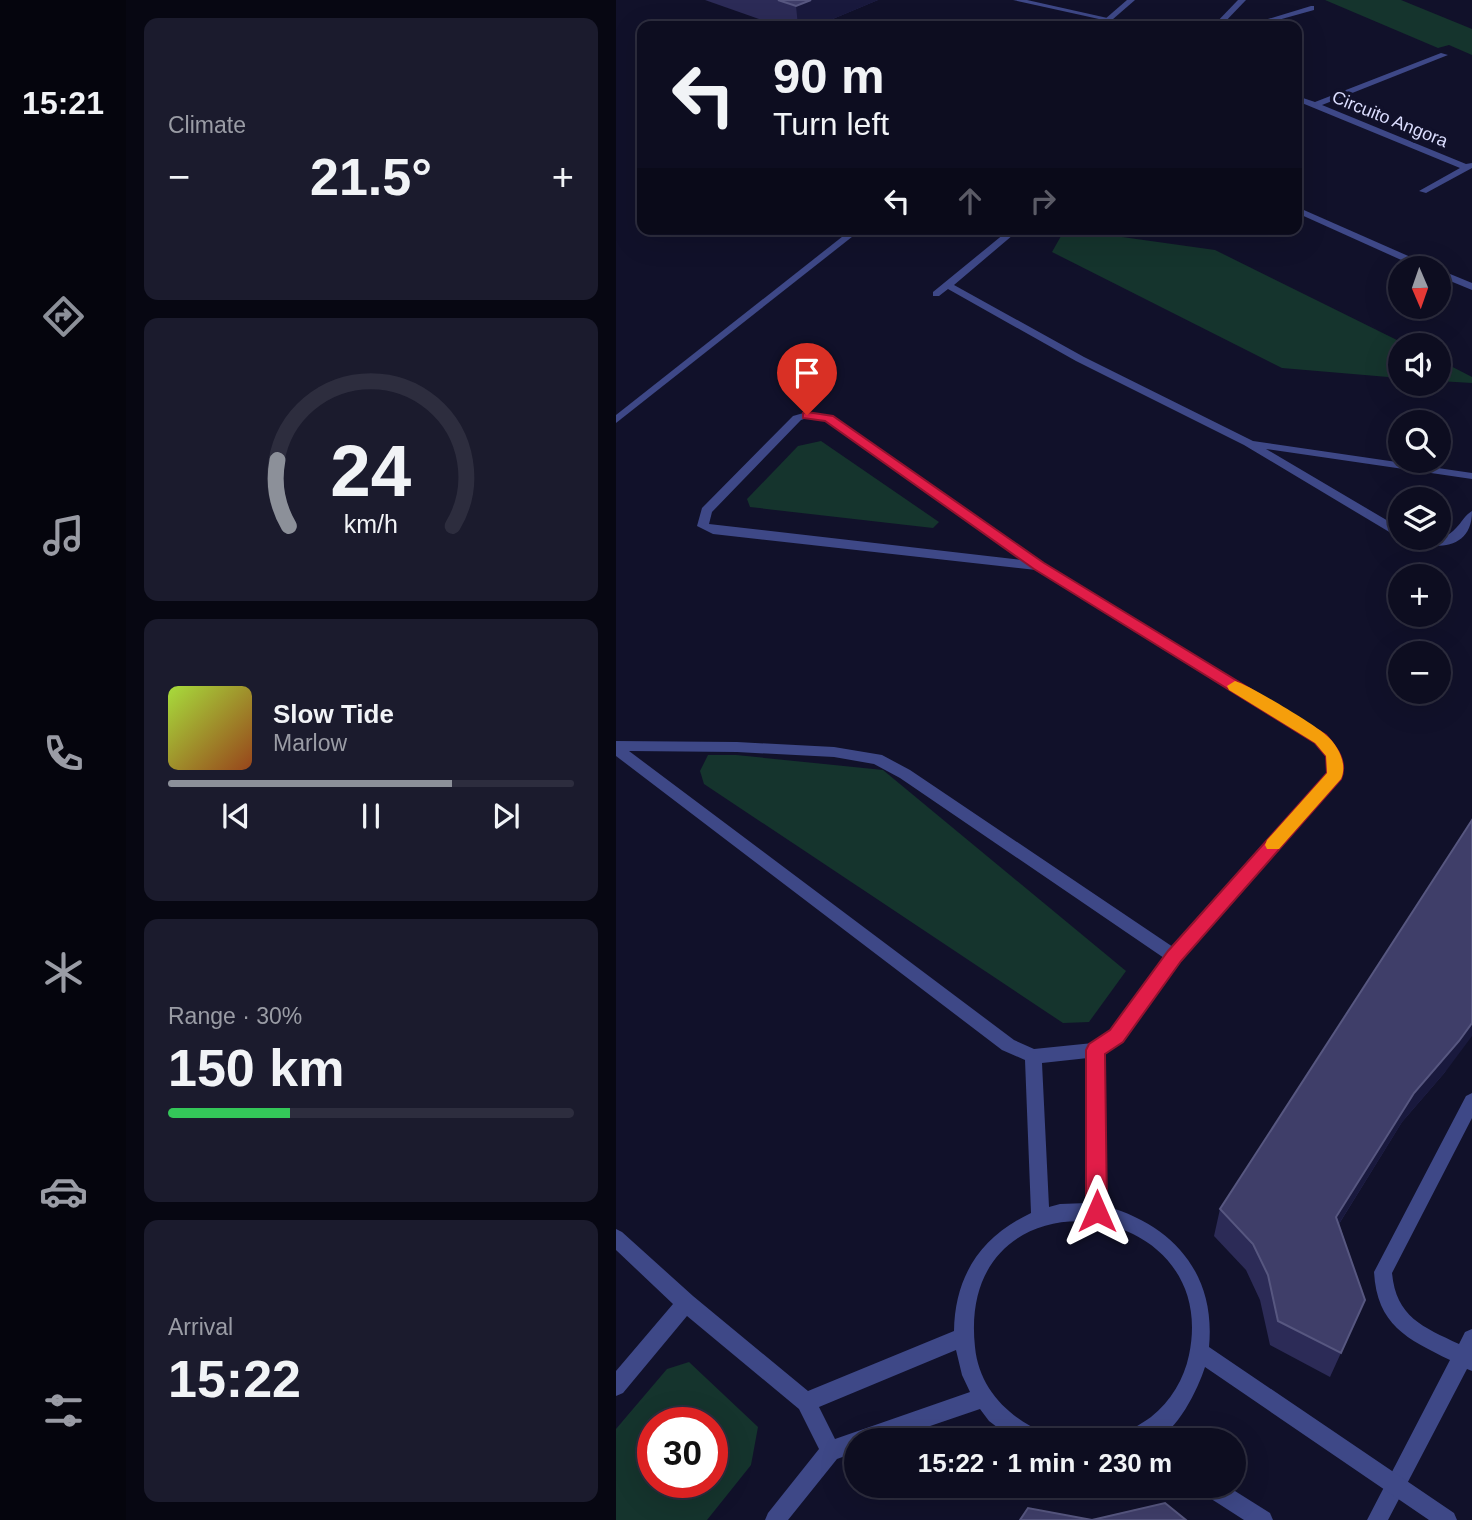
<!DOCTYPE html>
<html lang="en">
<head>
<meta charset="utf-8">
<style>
  body { margin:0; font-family:Arial,sans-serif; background:#1b1b2d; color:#f1f3f6; height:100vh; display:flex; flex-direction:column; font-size:26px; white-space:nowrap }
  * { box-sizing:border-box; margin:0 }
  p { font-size:23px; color:#9a9ca5 }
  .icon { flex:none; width:38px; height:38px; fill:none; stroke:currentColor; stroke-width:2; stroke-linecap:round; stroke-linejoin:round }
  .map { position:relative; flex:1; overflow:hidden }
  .details { display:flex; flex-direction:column; gap:18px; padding:18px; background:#070712; width:490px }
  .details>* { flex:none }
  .hud { position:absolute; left:21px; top:21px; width:665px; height:214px; border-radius:14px; box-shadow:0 7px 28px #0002,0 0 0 2px #2d2d3e; background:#0d0d20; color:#f1f3f6; overflow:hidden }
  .needle { width:46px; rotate:178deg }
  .fabs { position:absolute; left:772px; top:256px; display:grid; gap:14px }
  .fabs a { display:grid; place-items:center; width:63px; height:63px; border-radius:50%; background:#0d0d20; box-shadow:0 7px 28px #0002,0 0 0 2px #2d2d3e; font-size:35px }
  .speed { position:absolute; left:21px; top:1407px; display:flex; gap:14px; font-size:35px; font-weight:700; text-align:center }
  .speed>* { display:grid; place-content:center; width:91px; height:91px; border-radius:50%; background:#0d0d20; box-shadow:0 7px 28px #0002,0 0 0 2px #2d2d3e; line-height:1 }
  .speed .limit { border:10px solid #d22; background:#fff; color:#111 }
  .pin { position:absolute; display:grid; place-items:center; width:60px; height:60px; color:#fff; margin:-72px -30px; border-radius:50% 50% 50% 0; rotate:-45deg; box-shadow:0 0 7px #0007 }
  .pin .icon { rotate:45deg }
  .me { position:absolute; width:77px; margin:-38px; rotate:0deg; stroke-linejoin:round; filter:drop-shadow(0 0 5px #0008) }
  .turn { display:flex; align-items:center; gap:24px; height:147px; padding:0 21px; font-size:32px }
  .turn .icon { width:91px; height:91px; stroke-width:2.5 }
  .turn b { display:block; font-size:49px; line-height:60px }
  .lanes { display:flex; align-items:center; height:66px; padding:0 21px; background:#0003; justify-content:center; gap:35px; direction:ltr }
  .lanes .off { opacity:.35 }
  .big { font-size:52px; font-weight:700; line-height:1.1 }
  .details .widget { flex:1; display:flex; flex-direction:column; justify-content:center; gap:10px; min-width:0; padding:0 24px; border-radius:14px; background:#1b1b2d }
  .details .dial { align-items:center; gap:0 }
  .dial svg { height:182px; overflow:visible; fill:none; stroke:#2d2d3e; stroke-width:7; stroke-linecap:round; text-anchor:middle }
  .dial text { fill:#f1f3f6; stroke:none }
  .song { display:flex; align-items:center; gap:21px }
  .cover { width:84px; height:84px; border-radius:10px; background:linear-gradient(135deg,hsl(80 70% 55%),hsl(20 70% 35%)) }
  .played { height:7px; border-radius:4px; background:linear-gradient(90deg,#8c9099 70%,#2d2d3e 70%) }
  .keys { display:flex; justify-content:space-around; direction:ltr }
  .heat { display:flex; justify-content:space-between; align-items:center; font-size:38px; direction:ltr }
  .charge { height:10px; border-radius:5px; background:linear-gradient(90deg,#34c759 30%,#2d2d3e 0) }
  .trip { position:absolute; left:228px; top:1428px; width:402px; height:70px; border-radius:35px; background:#0d0d20; box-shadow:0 7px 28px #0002,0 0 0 2px #2d2d3e; font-weight:700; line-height:70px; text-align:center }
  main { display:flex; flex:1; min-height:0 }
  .menu { display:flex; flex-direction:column; width:126px; justify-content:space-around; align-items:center; background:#05050d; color:#9a9ca5 }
  .menu .icon { width:49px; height:49px }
  .menu .active { color:#8c9099 }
  .menu b { font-size:32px; color:#f1f3f6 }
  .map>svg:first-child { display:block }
  .green { fill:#15342d; fill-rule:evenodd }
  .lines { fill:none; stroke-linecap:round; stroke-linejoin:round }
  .service { fill:#3e4887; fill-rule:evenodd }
  .minor { fill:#3e4887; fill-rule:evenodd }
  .wall { fill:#2c2b57 }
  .shaded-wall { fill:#19193d }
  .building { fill:#3f3e69; stroke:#575780; stroke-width:2 }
  .route { fill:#e11d48; stroke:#92132f; stroke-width:2 }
  .slow { fill:#f59e0b }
  .labels { text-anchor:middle; stroke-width:7; stroke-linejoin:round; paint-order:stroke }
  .far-street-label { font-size:18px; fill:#dbddfe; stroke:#11112a }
</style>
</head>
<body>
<main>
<nav class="menu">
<b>15:21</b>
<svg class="icon active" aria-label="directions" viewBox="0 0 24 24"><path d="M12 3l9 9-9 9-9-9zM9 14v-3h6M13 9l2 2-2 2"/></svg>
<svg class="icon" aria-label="music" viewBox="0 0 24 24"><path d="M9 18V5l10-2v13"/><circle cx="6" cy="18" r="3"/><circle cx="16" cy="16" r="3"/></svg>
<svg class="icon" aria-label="phone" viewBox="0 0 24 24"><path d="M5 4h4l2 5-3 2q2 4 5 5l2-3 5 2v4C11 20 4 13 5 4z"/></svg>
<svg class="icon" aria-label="climate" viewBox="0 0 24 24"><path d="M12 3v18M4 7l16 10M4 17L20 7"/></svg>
<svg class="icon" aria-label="car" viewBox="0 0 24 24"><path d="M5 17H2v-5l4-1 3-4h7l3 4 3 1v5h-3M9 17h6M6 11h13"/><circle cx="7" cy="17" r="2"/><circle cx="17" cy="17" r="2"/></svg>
<svg class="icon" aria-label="filters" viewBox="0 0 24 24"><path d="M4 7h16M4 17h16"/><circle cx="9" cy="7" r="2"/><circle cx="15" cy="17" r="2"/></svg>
</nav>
<section class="details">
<div class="widget"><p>Climate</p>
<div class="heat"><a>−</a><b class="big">21.5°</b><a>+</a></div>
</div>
<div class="widget dial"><svg viewBox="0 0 100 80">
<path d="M14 69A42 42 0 1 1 86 69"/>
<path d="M14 69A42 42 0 0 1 9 40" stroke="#8c9099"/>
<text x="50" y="56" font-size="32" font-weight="700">24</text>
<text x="50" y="72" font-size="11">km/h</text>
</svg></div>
<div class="widget">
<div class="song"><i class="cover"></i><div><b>Slow Tide</b><p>Marlow</p></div></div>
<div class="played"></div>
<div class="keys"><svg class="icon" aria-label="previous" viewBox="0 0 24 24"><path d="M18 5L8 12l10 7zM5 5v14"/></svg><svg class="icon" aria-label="pause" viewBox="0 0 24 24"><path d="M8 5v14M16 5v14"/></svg><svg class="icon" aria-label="next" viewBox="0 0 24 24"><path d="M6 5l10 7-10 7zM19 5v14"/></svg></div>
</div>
<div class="widget"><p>Range · 30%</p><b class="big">150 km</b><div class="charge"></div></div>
<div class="widget"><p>Arrival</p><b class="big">15:22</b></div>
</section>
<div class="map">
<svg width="856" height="1520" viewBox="0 0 856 1520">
  <rect width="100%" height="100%" fill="#11112a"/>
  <g class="green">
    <polygon points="709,0 785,0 856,29 856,55 833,45 822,48"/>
    <polygon points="449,229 599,250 791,345 784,345 784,378 666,368 436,252"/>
    <polygon points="823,360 856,377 856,383 823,381"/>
    <polygon points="205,441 323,522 317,528 134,507 131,499 182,446"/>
    <polygon points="92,755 120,755 267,770 510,971 473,1022 447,1023 88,784 84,771"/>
    <path d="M73,1362L142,1427L135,1465L91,1520H0V1429L51,1369ZM37,1423H96V1482H37Z"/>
  </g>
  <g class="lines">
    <g class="service">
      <polygon points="397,0 411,0 496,19 492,21"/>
      <path d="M856,1093V1118L776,1273C780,1317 807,1327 843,1344L849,1332L856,1329V1371L851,1369L772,1520H751L834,1360C791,1339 761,1325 758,1272L850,1096Z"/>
    </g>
    <g class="minor">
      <polygon points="511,0 519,0 489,26 481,26"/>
      <polygon points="622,0 630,0 605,26 597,26"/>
      <polygon points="695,6 698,6 698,10 640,26 629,26"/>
      <polygon points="825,53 832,55 706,105 850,164 856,163 856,168 810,193 803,191 844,168 681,101 681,96 699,102"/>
      <polygon points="681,207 815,266 817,268 803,268 681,213"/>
      <polygon points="236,229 246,229 0,423 0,415"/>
      <polygon points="394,229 404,229 338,285 468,357 637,441 856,473 856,479 650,449 784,528 784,537 780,536 628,445 460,361 332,289 323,296 317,296 317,292"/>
      <polygon points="822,269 856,283 856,290 822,276"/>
      <path d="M191,412L216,416L427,563L710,735C721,749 730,761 724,779L564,961L507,1041L488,1054L490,1206C558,1226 600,1274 593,1347L838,1513L841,1520H813L589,1367C582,1389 561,1433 537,1440C529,1443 516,1440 508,1440C512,1429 526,1424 535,1417C555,1401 568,1379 573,1355C607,1193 339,1164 359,1347C363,1389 393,1418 429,1433L432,1440H398L373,1421L364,1409L273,1440H240V1452L221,1459L172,1520H149L152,1513L203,1449L183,1409L71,1316L7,1393L0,1396V1371L57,1304L0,1250V1229L6,1232L77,1296L192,1391L338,1331C339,1275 365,1237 415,1213L409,1060L386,1050L0,756V741L121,742L218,747L266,755L294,770L557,947L712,774L711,756L700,743L420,570L97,534L81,526L86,508L177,416ZM191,418L209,421L406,560L93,524L96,512L185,420ZM13,751L121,752L218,757L258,764L284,778L548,958L495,1031L477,1043L418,1049L398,1040ZM472,1058V1203L444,1204L433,1207L426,1063ZM340,1350L346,1375L354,1392L219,1439L203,1407Z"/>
      <path d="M856,511C856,553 815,549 787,540L785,537C805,537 825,545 840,528C846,522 849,515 856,511Z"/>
      <polygon points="583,1486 611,1486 654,1513 657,1520 628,1520 586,1493"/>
    </g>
  </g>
  <g class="wall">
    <polygon points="89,0 262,0 200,26 163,26"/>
    <polygon points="830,1071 786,1122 723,1224 749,1300 714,1377 654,1345 644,1300 630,1270 598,1236 604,1209"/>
  </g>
  <g class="shaded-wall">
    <polygon points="195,0 262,0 200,26 182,26 180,6"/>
    <polygon points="856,1023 856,1036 830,1071 786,1122 711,1243 720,1217 798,1093"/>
  </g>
  <g class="building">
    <polygon points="162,0 195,0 180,6"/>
    <polygon points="856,820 856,1023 843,1041 798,1093 720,1217 749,1300 725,1353 662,1321 652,1275 637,1244 604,1209"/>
    <polygon points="549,1503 570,1520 404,1520 412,1508 476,1520"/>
  </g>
  <path class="route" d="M191,412L217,416L428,563L710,735C721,748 732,761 725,779L565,961L507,1042L489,1054L491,1211L488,1218L481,1221L473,1218L470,1211V1050L473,1044L494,1030L552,951L711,773L710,756L699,743L418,569L209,421L187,418V413Z"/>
  <path class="slow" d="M619,681C633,685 698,724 710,735C722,745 732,764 725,779L663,849H651L649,845L651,840L711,773L710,756L699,743L613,690L611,686Z"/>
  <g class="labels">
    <g class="far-street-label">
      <text transform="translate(774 119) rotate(22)" y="6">Circuito Angora</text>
    </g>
  </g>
</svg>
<div class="fabs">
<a><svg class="needle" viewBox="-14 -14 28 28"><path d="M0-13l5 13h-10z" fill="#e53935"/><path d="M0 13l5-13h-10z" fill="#9a9ca5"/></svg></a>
<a><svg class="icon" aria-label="sound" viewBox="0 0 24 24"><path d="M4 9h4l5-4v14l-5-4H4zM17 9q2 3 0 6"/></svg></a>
<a><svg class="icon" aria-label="search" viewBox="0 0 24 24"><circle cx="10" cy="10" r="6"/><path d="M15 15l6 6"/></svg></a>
<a><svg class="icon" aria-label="layers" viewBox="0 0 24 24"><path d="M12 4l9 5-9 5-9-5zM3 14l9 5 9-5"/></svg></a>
<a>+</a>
<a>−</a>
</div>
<div class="speed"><div class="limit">30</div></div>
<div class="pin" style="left:191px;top:415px;background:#d93025"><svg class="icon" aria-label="arrive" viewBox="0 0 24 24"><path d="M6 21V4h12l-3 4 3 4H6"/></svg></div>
<svg class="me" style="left:481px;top:1211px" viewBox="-20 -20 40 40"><path d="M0-17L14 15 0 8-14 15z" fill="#e11d48" stroke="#fff" stroke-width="4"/></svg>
<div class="trip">15:22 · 1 min · 230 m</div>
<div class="hud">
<div class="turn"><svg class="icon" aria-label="left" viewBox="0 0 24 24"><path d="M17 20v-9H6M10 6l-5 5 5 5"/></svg><div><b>90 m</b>Turn left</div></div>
<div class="lanes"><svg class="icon" aria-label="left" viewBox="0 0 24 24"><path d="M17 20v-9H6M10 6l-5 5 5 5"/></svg><svg class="icon off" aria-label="ahead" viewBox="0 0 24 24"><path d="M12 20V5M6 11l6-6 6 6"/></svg><svg class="icon off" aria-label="right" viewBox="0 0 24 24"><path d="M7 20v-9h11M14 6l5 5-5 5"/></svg></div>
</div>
</div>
</main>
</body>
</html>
